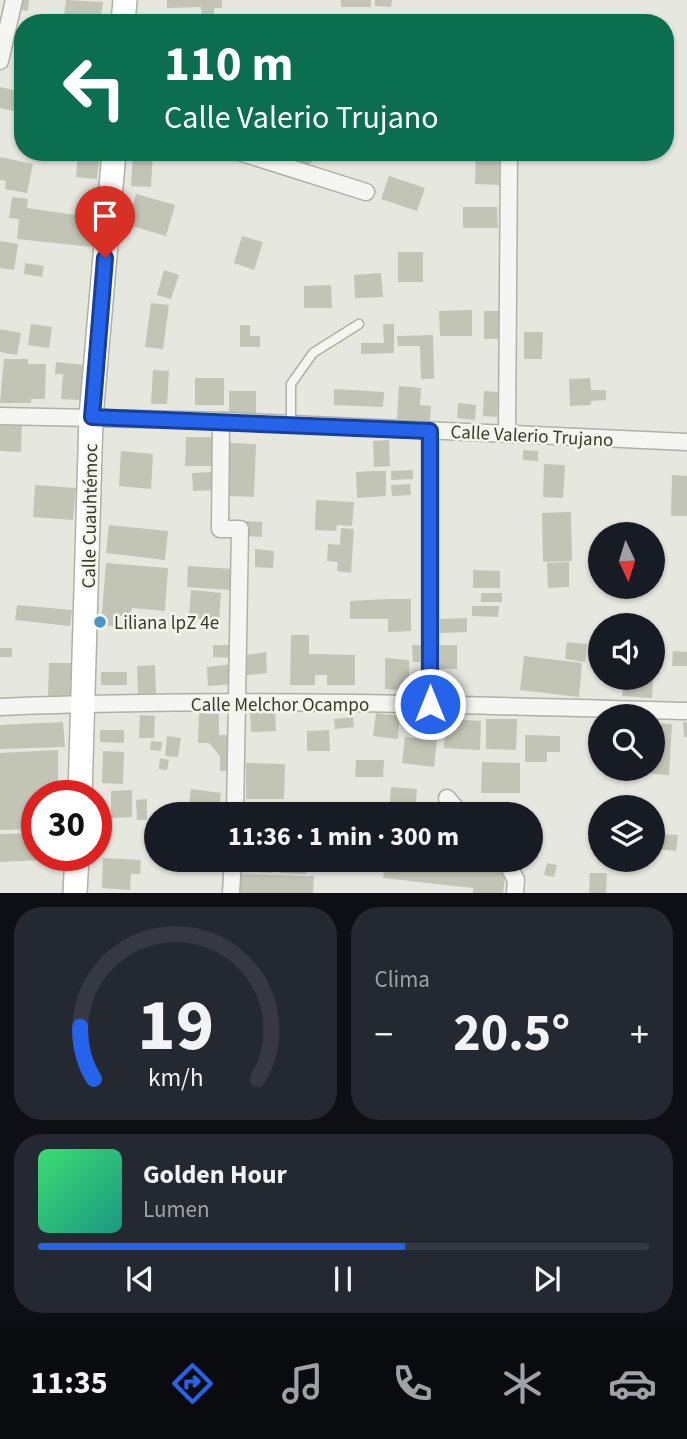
<!DOCTYPE html>
<html lang="es">
<head>
<meta charset="utf-8">
<style>
  body { margin:0; font-family:"Source Sans 3",sans-serif; background:#242831; color:#f1f3f6; height:100vh; display:flex; flex-direction:column; font-size:26px; white-space:nowrap }
  * { box-sizing:border-box; margin:0 }
  p { font-size:23px; color:#9ea1a6 }
  .icon { flex:none; width:38px; height:38px; fill:none; stroke:currentColor; stroke-width:2; stroke-linecap:round; stroke-linejoin:round }
  .map { position:relative; height:893px; overflow:hidden }
  .drawer { display:flex; flex-direction:column; gap:14px; padding:14px; background:#0d0f14; flex:1 }
  .drawer>* { flex:none }
  .top-card { position:absolute; left:14px; top:14px; width:660px; height:147px; border-radius:28px; box-shadow:0 2px 5px #0004; background:#0b6e4f; color:#fff; overflow:hidden }
  .needle { width:46px; rotate:176deg }
  .fabs { position:absolute; left:588px; top:522px; display:grid; gap:14px }
  .fabs a { display:grid; place-items:center; width:77px; height:77px; border-radius:50%; background:#171b24; box-shadow:0 2px 5px #0004; font-size:35px }
  .speed { position:absolute; left:21px; top:780px; display:flex; gap:14px; font-size:35px; font-weight:700; text-align:center }
  .speed>* { display:grid; place-content:center; width:91px; height:91px; border-radius:50%; background:#171b24; box-shadow:0 2px 5px #0004; line-height:1 }
  .speed .limit { border:10px solid #d22; background:#fff; color:#111 }
  .pin { position:absolute; display:grid; place-items:center; width:60px; height:60px; color:#fff; margin:-72px -30px; border-radius:50% 50% 50% 0; rotate:-45deg; box-shadow:0 0 7px #0007 }
  .pin .icon { rotate:45deg }
  .me { position:absolute; width:77px; margin:-38px; rotate:0deg; stroke-linejoin:round; filter:drop-shadow(0 0 5px #0008) }
  .turn { display:flex; align-items:center; gap:24px; height:147px; padding:0 35px; font-size:32px }
  .turn .icon { width:91px; height:91px; stroke-width:2.5 }
  .turn b { display:block; font-size:49px; line-height:60px }
  .big { font-size:52px; font-weight:700; line-height:1.1 }
  .drawer .tile { flex:1; display:flex; flex-direction:column; justify-content:center; gap:10px; min-width:0; padding:0 24px; border-radius:28px; background:#242831 }
  .drawer .dial { align-items:center; gap:0 }
  .dial svg { height:182px; overflow:visible; fill:none; stroke:#363941; stroke-width:7; stroke-linecap:round; text-anchor:middle }
  .dial text { fill:#f1f3f6; stroke:none }
  .song { display:flex; align-items:center; gap:21px }
  .cover { width:84px; height:84px; border-radius:10px; background:linear-gradient(135deg,hsl(140 70% 55%),hsl(170 70% 35%)) }
  .played { height:7px; border-radius:4px; background:linear-gradient(90deg,#2563eb 60%,#363941 60%) }
  .keys { display:flex; justify-content:space-around; direction:ltr }
  .heat { display:flex; justify-content:space-between; align-items:center; font-size:38px; direction:ltr }
  .drawer .tiles { flex:1; display:grid; gap:14px; grid-template-columns:1fr 1fr }
  .tile:last-child { grid-column:span 2 }
  .trip { position:absolute; left:144px; top:802px; width:399px; height:70px; border-radius:35px; background:#171b24; box-shadow:0 2px 5px #0004; font-weight:700; line-height:70px; text-align:center }
  .tab-bar { display:flex; height:112px; justify-content:space-around; align-items:center; background:#090b0e; color:#9ea1a6 }
  .tab-bar .icon { width:49px; height:49px }
  .tab-bar .active { color:#2563eb }
  .tab-bar b { font-size:32px; color:#f1f3f6 }
  .map>svg:first-child { display:block }
  .building { fill:#c2c4b6 }
  .lines { fill:none; stroke-linecap:round; stroke-linejoin:round }
  .lane-casing { stroke:#afb1a4; stroke-width:11 }
  .street-casing { stroke:#afb1a4; stroke-width:19 }
  .secondary-casing { stroke:#afb1a4; stroke-width:26 }
  .lane { stroke:#f5f6f1; stroke-width:8 }
  .street { stroke:#f5f6f1; stroke-width:16 }
  .secondary { stroke:#fff; stroke-width:23 }
  .route-casing { stroke:#184099; stroke-width:18 }
  .route { stroke:#2563eb; stroke-width:12 }
  .poi-dot { fill:#4896c8; stroke:#f4f5ee; stroke-width:2.5 }
  .labels { text-anchor:middle; stroke-width:5; stroke-linejoin:round; paint-order:stroke }
  .street-label { font-size:19px; fill:#3a3e28; stroke:#f4f5ee }
  .poi-label { font-size:19px; fill:#3a3e28; stroke:#f4f5ee; text-anchor:start }
</style>
</head>
<body>
<div class="map">
<svg width="687" height="893" viewBox="0 0 687 893">
  <rect width="100%" height="100%" fill="#e6e7df"/>
  <g class="building">
    <polygon points="17,0 29,0 28,11 16,9"/>
    <polygon points="66,0 103,2 100,21 64,17"/>
    <polygon points="167,0 222,0 222,8 214,8 214,22 202,22 201,7 167,8"/>
    <rect x="341" y="0" width="30" height="7"/>
    <polygon points="375,0 392,0 391,7 375,6"/>
    <polygon points="145,14 201,21 201,23 143,23"/>
    <polygon points="0,87 23,92 23,113 0,108"/>
    <polygon points="78,152 100,152 97,179 76,177"/>
    <polygon points="133,152 153,152 151,187 131,186"/>
    <polygon points="291,152 315,152 318,156 305,168"/>
    <polygon points="476,152 500,152 499,185 475,184"/>
    <polygon points="0,157 33,164 27,193 5,189 6,181 0,180"/>
    <polygon points="389,176 425,188 417,211 381,199"/>
    <polygon points="136,194 175,205 166,236 128,225"/>
    <polygon points="12,197 28,199 27,208 76,215 78,221 96,224 92,247 17,239 19,219 9,218"/>
    <polygon points="463,207 497,207 498,228 463,228"/>
    <polygon points="242,236 263,242 254,270 234,263"/>
    <polygon points="0,241 18,244 14,270 0,268"/>
    <rect x="398" y="252" width="25" height="30"/>
    <polygon points="25,263 44,266 42,277 24,274"/>
    <polygon points="164,270 179,275 171,299 157,295"/>
    <polygon points="381,273 383,297 355,298 354,275"/>
    <polygon points="331,285 332,308 304,308 304,286"/>
    <polygon points="151,303 169,305 163,349 145,347"/>
    <polygon points="472,310 472,336 440,336 439,311"/>
    <rect x="484" y="311" width="18" height="28"/>
    <polygon points="31,324 52,327 49,348 28,345"/>
    <polygon points="383,324 394,324 394,353 361,354 361,343 384,343"/>
    <polygon points="240,325 250,325 250,336 260,336 260,347 240,347"/>
    <polygon points="0,329 21,333 17,355 0,352"/>
    <polygon points="524,332 543,332 542,359 524,359"/>
    <polygon points="433,335 434,379 421,379 420,346 398,346 397,336"/>
    <polygon points="4,359 28,359 28,364 46,364 45,399 31,399 31,403 0,403"/>
    <polygon points="56,362 84,365 83,400 61,399 63,374 55,374"/>
    <polygon points="153,370 169,371 167,404 151,404"/>
    <rect x="195" y="378" width="29" height="27"/>
    <polygon points="590,378 591,390 606,390 606,400 591,401 591,405 570,406 569,379"/>
    <polygon points="399,386 421,388 420,405 431,406 430,421 397,419"/>
    <polygon points="334,389 384,392 383,407 334,405"/>
    <rect x="229" y="391" width="27" height="24"/>
    <polygon points="484,391 498,392 497,417 483,416"/>
    <polygon points="458,403 476,405 475,420 457,418"/>
    <polygon points="0,424 22,424 21,452 0,451"/>
    <polygon points="186,437 214,437 213,466 185,466"/>
    <polygon points="389,440 390,466 374,467 373,441"/>
    <polygon points="230,443 256,444 254,497 228,496"/>
    <polygon points="523,450 538,451 538,461 523,460"/>
    <polygon points="121,451 153,454 151,489 119,486"/>
    <polygon points="544,464 565,465 563,498 543,497"/>
    <polygon points="413,470 413,479 391,480 391,471"/>
    <polygon points="372,471 386,471 386,496 357,498 356,472"/>
    <polygon points="215,472 216,490 193,491 192,473"/>
    <polygon points="672,475 687,476 687,516 671,516"/>
    <polygon points="410,484 411,495 392,496 391,485"/>
    <polygon points="35,485 76,488 73,520 33,517"/>
    <polygon points="316,500 354,502 352,526 337,525 336,531 315,530"/>
    <polygon points="571,512 572,561 543,562 542,513"/>
    <polygon points="245,521 262,522 262,537 245,536"/>
    <polygon points="109,525 168,531 165,560 106,553"/>
    <polygon points="341,528 354,529 351,573 337,571 338,562 327,561 328,544 340,545"/>
    <polygon points="255,549 274,551 273,568 255,567"/>
    <polygon points="569,562 569,587 548,588 547,563"/>
    <polygon points="106,563 168,568 165,611 132,608 130,614 120,616 119,627 101,625"/>
    <polygon points="188,566 233,569 231,590 187,587"/>
    <polygon points="473,570 500,571 500,588 473,588"/>
    <polygon points="191,590 221,593 219,622 189,617"/>
    <rect x="481" y="593" width="21" height="9"/>
    <polygon points="388,599 411,599 411,631 388,632 388,619 350,619 350,601"/>
    <polygon points="17,605 72,610 70,626 15,620"/>
    <polygon points="472,606 499,606 498,617 472,616"/>
    <polygon points="467,618 467,632 440,633 439,619"/>
    <polygon points="291,635 309,635 309,654 355,655 355,685 327,685 327,675 315,675 315,685 290,685"/>
    <polygon points="567,642 587,644 585,662 565,659"/>
    <polygon points="213,645 234,645 234,658 213,657"/>
    <polygon points="412,645 424,645 425,662 413,662"/>
    <rect x="437" y="645" width="20" height="24"/>
    <rect x="0" y="648" width="12" height="9"/>
    <polygon points="673,651 687,652 687,666 672,666"/>
    <polygon points="266,652 267,673 240,676 241,656"/>
    <polygon points="524,656 582,663 579,697 520,690"/>
    <polygon points="385,658 409,660 409,691 385,689"/>
    <polygon points="49,663 74,663 74,696 48,696"/>
    <polygon points="233,664 234,684 208,686 207,667"/>
    <polygon points="155,665 156,693 138,694 137,666"/>
    <rect x="101" y="672" width="26" height="13"/>
    <polygon points="624,677 653,677 652,698 622,696"/>
    <polygon points="275,711 276,731 251,732 250,712"/>
    <polygon points="199,713 219,714 219,735 233,735 232,771 220,771 220,756 209,743 198,743"/>
    <polygon points="376,713 400,716 398,739 373,736"/>
    <polygon points="140,715 155,716 154,738 139,738"/>
    <polygon points="353,717 354,727 335,729 334,719"/>
    <polygon points="445,719 481,721 480,750 444,748"/>
    <polygon points="486,719 517,719 516,750 486,749"/>
    <polygon points="63,722 65,747 0,749 0,725"/>
    <polygon points="683,722 687,722 687,737 684,737"/>
    <polygon points="653,723 672,724 669,775 642,773 643,768 653,768"/>
    <polygon points="100,730 124,730 124,743 100,742"/>
    <polygon points="329,730 330,751 307,751 307,731"/>
    <polygon points="525,735 560,736 560,752 547,752 547,762 525,762"/>
    <polygon points="167,736 181,738 178,757 165,756"/>
    <polygon points="405,737 437,740 434,767 402,763"/>
    <polygon points="151,741 162,742 161,751 150,750"/>
    <polygon points="58,750 58,796 37,796 37,829 0,830 0,753"/>
    <polygon points="103,751 124,752 123,784 102,783"/>
    <polygon points="160,758 169,760 167,770 159,769"/>
    <polygon points="356,760 384,760 383,777 355,777"/>
    <polygon points="482,762 520,763 520,793 481,793"/>
    <polygon points="246,763 285,764 284,799 246,799"/>
    <polygon points="391,787 417,789 415,814 389,814"/>
    <polygon points="191,789 221,793 218,814 188,814"/>
    <polygon points="132,790 132,817 111,818 111,791"/>
    <polygon points="147,799 147,820 137,820 136,800"/>
    <polygon points="37,833 37,856 41,856 41,860 0,862 0,834"/>
    <polygon points="659,834 678,835 676,851 657,849"/>
    <polygon points="103,858 141,860 140,874 131,874 130,890 102,888"/>
    <polygon points="242,859 273,859 272,873 241,871"/>
    <polygon points="281,859 320,859 320,866 306,866 306,874 280,873"/>
    <polygon points="385,859 506,870 503,893 473,893 473,888 383,878"/>
    <polygon points="547,863 557,865 554,877 544,875"/>
    <polygon points="590,873 607,873 606,893 589,893"/>
    <polygon points="237,874 314,876 313,893 237,893"/>
  </g>
  <g class="lines">
    <g class="lane-casing">
      <polyline id="lane" points="291,424 291,384 313,353 359,324"/>
    </g>
    <g class="street-casing">
      <g id="street">
        <polyline points="0,61 14,0"/>
        <polyline points="239,152 366,192"/>
        <polyline points="0,416 226,421 687,442"/>
        <polyline points="221,421 220,529 240,529 235,814"/>
        <polyline points="507,434 509,152"/>
        <polyline points="430,704 430,431"/>
        <path d="M0,707C229,697 458,705 687,711"/>
        <polyline points="447,798 461,814"/>
        <polyline points="505,859 516,880 515,893"/>
        <polyline points="231,893 233,859"/>
      </g>
    </g>
    <g class="secondary-casing">
      <g id="secondary">
        <polyline points="123,23 125,0"/>
        <polyline points="80,796 91,417 114,152"/>
        <polyline points="75,893 77,856"/>
      </g>
    </g>
    <use href="#lane" class="lane"/>
    <use href="#street" class="street"/>
    <use href="#secondary" class="secondary"/>
  </g>
  <g class="lines">
    <g class="route-casing">
      <polyline id="route" points="105,258 92,417 430,431 430,704"/>
    </g>
    <use href="#route" class="route"/>
  </g>
  <circle class="poi-dot" cx="100" cy="622" r="7"/>
  <g class="labels">
    <g class="street-label">
      <text transform="translate(532 435) rotate(3)" y="7">Calle Valerio Trujano</text>
      <text transform="translate(89 516) rotate(-89)" y="7">Calle Cuauhtémoc</text>
      <text x="280" y="711">Calle Melchor Ocampo</text>
    </g>
    <g class="poi-label">
      <text x="114" y="629">Liliana lpZ 4e</text>
    </g>
  </g>
</svg>
<div class="fabs">
<a><svg class="needle" viewBox="-14 -14 28 28"><path d="M0-13l5 13h-10z" fill="#e53935"/><path d="M0 13l5-13h-10z" fill="#9ea1a6"/></svg></a>
<a><svg class="icon" aria-label="sound" viewBox="0 0 24 24"><path d="M4 9h4l5-4v14l-5-4H4zM17 9q2 3 0 6"/></svg></a>
<a><svg class="icon" aria-label="search" viewBox="0 0 24 24"><circle cx="10" cy="10" r="6"/><path d="M15 15l6 6"/></svg></a>
<a><svg class="icon" aria-label="layers" viewBox="0 0 24 24"><path d="M12 4l9 5-9 5-9-5zM3 14l9 5 9-5"/></svg></a>
</div>
<div class="speed"><div class="limit">30</div></div>
<div class="pin" style="left:105px;top:258px;background:#d93025"><svg class="icon" aria-label="arrive" viewBox="0 0 24 24"><path d="M6 21V4h12l-3 4 3 4H6"/></svg></div>
<svg class="me" style="left:430px;top:704px" viewBox="-20 -20 40 40"><circle r="17" fill="#2563eb" stroke="#fff" stroke-width="3"/><path d="M0-11L8 9 0 5-8 9z" fill="#fff"/></svg>
<div class="trip">11:36 · 1 min · 300 m</div>
<div class="top-card">
<div class="turn"><svg class="icon" aria-label="left" viewBox="0 0 24 24"><path d="M17 20v-9H6M10 6l-5 5 5 5"/></svg><div><b>110 m</b>Calle Valerio Trujano</div></div>
</div>
</div>
<section class="drawer">
<div class="tiles">
<div class="tile dial"><svg viewBox="0 0 100 80">
<path d="M14 69A42 42 0 1 1 86 69"/>
<path d="M14 69A42 42 0 0 1 8 46" stroke="#2563eb"/>
<text x="50" y="56" font-size="32" font-weight="700">19</text>
<text x="50" y="72" font-size="11">km/h</text>
</svg></div>
<div class="tile"><p>Clima</p>
<div class="heat"><a>−</a><b class="big">20.5°</b><a>+</a></div>
</div>
<div class="tile">
<div class="song"><i class="cover"></i><div><b>Golden Hour</b><p>Lumen</p></div></div>
<div class="played"></div>
<div class="keys"><svg class="icon" aria-label="previous" viewBox="0 0 24 24"><path d="M18 5L8 12l10 7zM5 5v14"/></svg><svg class="icon" aria-label="pause" viewBox="0 0 24 24"><path d="M8 5v14M16 5v14"/></svg><svg class="icon" aria-label="next" viewBox="0 0 24 24"><path d="M6 5l10 7-10 7zM19 5v14"/></svg></div>
</div>
</div>
</section>
<nav class="tab-bar">
<b>11:35</b>
<svg class="icon active" aria-label="directions" viewBox="0 0 24 24"><path d="M12 3l9 9-9 9-9-9zM9 14v-3h6M13 9l2 2-2 2"/></svg>
<svg class="icon" aria-label="music" viewBox="0 0 24 24"><path d="M9 18V5l10-2v13"/><circle cx="6" cy="18" r="3"/><circle cx="16" cy="16" r="3"/></svg>
<svg class="icon" aria-label="phone" viewBox="0 0 24 24"><path d="M5 4h4l2 5-3 2q2 4 5 5l2-3 5 2v4C11 20 4 13 5 4z"/></svg>
<svg class="icon" aria-label="climate" viewBox="0 0 24 24"><path d="M12 3v18M4 7l16 10M4 17L20 7"/></svg>
<svg class="icon" aria-label="car" viewBox="0 0 24 24"><path d="M5 17H2v-5l4-1 3-4h7l3 4 3 1v5h-3M9 17h6M6 11h13"/><circle cx="7" cy="17" r="2"/><circle cx="17" cy="17" r="2"/></svg>
</nav>
</body>
</html>
